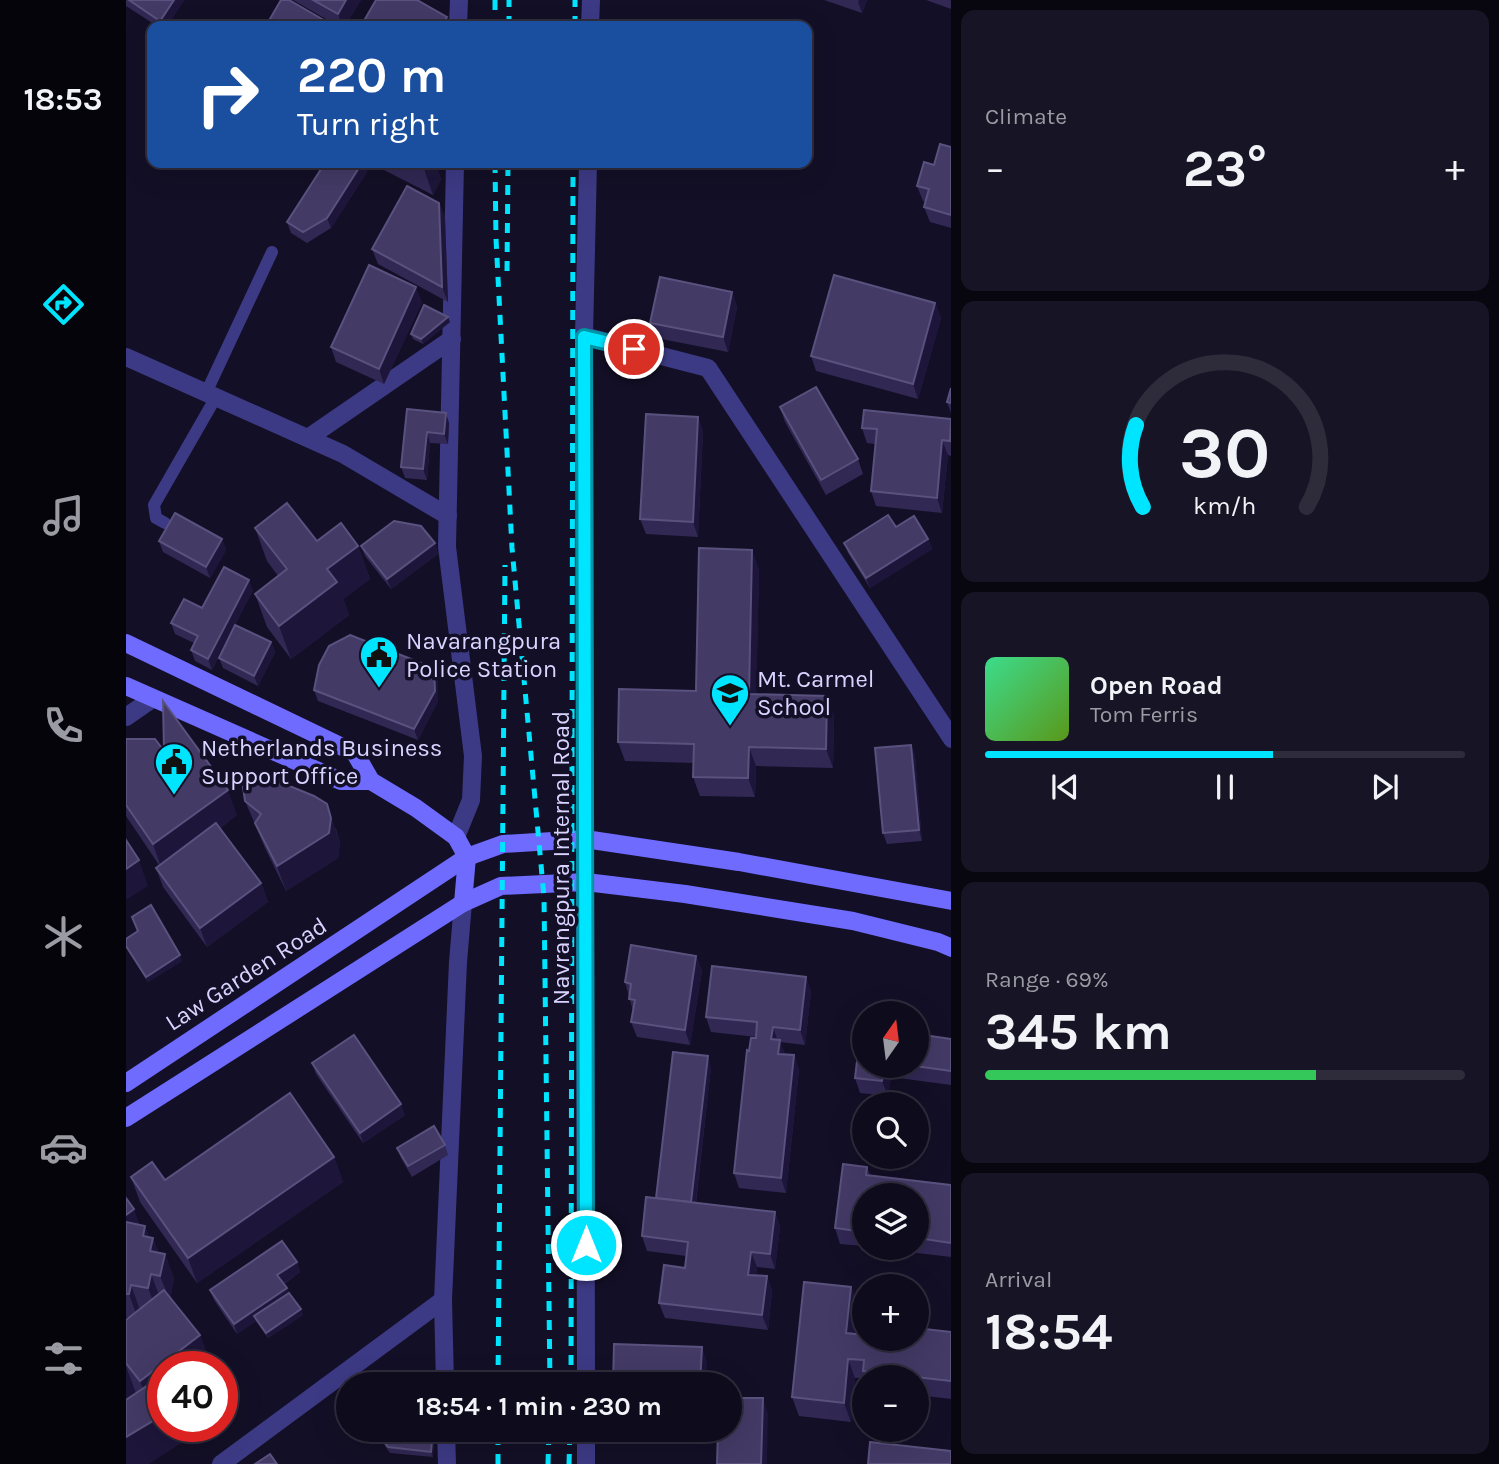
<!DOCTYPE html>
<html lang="en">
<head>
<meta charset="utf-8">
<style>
  body { margin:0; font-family:Karla,sans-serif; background:#171425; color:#f1f3f6; height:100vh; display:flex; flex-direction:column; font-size:26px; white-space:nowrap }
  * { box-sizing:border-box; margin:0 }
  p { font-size:23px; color:#9b9ba3 }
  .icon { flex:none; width:38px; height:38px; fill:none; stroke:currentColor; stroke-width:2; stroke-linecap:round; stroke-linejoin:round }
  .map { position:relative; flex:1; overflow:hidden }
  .details { display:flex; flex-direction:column; gap:10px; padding:10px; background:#08060f; width:548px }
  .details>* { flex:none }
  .top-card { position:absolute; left:21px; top:21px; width:665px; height:147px; border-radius:14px; box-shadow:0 7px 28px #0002,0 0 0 2px #2e2b3b; background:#1a4fa0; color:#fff; overflow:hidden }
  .needle { width:46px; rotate:14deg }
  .fabs { position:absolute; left:726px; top:1001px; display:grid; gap:14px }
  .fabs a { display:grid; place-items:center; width:77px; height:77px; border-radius:50%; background:#0e0b1c; box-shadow:0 7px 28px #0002,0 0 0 2px #2e2b3b; font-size:35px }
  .speed { position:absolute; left:21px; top:1351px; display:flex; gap:14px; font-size:35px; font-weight:700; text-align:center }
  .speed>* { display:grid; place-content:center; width:91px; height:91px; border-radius:50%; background:#0e0b1c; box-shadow:0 7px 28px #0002,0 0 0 2px #2e2b3b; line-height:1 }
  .speed .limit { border:10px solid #d22; background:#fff; color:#111 }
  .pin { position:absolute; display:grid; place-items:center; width:60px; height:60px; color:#fff; margin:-30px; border:4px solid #fff; border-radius:50%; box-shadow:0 2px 7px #0007 }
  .me { position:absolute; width:77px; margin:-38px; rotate:0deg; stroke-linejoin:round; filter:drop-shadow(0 0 5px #0008) }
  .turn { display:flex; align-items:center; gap:24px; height:147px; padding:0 35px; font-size:32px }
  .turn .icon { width:91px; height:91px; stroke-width:2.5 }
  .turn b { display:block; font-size:49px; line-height:60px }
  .big { font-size:52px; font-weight:700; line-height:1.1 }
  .details .tile { flex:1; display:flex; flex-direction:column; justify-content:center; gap:10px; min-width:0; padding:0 24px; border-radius:14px; background:#171425 }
  .details .dial { align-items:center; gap:0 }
  .dial svg { height:182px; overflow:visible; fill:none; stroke:#2e2b3b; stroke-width:7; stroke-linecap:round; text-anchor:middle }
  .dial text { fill:#f1f3f6; stroke:none }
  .song { display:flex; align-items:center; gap:21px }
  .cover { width:84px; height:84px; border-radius:10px; background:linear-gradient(135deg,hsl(150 70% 55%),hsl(90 70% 35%)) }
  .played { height:7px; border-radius:4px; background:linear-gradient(90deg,#00e5ff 60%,#2e2b3b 60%) }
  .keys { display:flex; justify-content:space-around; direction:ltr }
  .heat { display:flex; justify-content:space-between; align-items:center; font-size:38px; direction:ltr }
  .charge { height:10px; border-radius:5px; background:linear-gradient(90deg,#34c759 69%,#2e2b3b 0) }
  .trip { position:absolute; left:210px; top:1372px; width:406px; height:70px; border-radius:35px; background:#0e0b1c; box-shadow:0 7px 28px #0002,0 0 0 2px #2e2b3b; font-weight:700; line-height:70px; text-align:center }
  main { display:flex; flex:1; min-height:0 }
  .dock { display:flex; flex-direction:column; width:126px; justify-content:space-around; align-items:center; background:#06040b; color:#9b9ba3 }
  .dock .icon { width:49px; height:49px }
  .dock .on { color:#00e5ff }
  .dock b { font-size:32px; color:#f1f3f6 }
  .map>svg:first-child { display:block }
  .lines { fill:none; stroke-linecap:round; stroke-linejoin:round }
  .service { stroke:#3d3a85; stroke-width:12 }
  .minor { stroke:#3d3a85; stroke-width:18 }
  .tertiary { stroke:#3d3a85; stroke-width:18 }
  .secondary { stroke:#6f6bff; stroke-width:18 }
  .rail { stroke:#00e5ff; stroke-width:5; stroke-dasharray:10 9; stroke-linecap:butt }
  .wall { fill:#312854 }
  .shaded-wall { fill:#1d163a }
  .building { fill:#433a66; stroke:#5a527e; stroke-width:2 }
  .route-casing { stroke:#0095a6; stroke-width:18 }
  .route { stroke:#00e5ff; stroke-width:12 }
  .labels { text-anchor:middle; stroke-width:7; stroke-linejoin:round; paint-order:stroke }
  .poi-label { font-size:24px; fill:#d9d4ff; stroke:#130f26; text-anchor:start }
  .street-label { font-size:24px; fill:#d9d4ff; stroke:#130f26 }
</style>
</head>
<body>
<main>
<nav class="dock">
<b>18:53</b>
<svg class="icon on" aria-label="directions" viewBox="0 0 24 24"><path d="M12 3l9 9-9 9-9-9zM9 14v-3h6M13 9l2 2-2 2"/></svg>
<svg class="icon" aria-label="music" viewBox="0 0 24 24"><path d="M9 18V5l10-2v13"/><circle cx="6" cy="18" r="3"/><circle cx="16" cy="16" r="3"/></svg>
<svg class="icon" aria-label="phone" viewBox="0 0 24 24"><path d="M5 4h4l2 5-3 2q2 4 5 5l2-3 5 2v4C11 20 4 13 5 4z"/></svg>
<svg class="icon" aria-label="climate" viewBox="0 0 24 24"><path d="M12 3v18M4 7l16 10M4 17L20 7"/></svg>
<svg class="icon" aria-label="car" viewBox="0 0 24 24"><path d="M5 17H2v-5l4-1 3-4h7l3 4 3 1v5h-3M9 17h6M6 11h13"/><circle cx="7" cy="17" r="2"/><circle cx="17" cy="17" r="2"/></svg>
<svg class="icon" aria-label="filters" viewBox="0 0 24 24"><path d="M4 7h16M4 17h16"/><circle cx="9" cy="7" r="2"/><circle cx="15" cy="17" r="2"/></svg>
</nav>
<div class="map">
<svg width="826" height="1464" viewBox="0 0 826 1464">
  <rect width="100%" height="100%" fill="#130f26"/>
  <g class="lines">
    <g class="service">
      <polyline points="80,393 146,252"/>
      <polyline points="39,523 30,518 28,505 90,397"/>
    </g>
    <g class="minor">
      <polyline points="458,336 582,368 826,739"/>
      <polyline points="0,357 217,454 322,516"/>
      <polyline points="182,438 326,339"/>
      <polyline points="0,717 26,699"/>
      <polyline points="95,1464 317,1300"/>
    </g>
    <g class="tertiary">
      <polyline points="332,26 333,0"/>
      <polyline points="464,26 465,0"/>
      <polyline points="329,163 321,547 347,756 345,800 330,837"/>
      <polyline points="319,1384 317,1300 332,962 337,903"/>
      <polyline points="460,1384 458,336 462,163"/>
      <polyline points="320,1430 321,1464"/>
      <polyline points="460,1430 460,1464"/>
    </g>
    <g class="secondary">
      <polyline points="0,643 229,753 245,781 290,808 330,837 341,857 337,903"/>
      <polyline points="0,686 215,781 245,781"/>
      <polyline points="0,1083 341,857 377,844 459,839 613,862 826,901"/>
      <polyline points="0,1118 337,903 375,886 460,882 559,894 727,921 812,942 826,948"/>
    </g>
    <g class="rail">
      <polyline points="369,0 369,26"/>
      <polyline points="383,26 383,0"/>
      <polyline points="449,26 449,0"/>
      <polyline points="369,163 370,239 386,548 418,897 424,1384"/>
      <polyline points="381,271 382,163"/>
      <polyline points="372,1384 379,565"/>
      <polyline points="445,1384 447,163"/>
      <polyline points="372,1464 372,1430"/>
      <polyline points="422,1464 423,1430"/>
      <polyline points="443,1464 444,1430"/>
    </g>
  </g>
  <g class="wall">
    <polygon points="0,0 58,0 41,26 31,26 0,6"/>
    <polygon points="167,0 235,0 219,26 212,26"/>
    <polygon points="698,0 741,0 736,13"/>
    <polygon points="800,0 825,0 825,9"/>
    <polygon points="825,147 825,228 804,222 798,207 800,202 797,201 791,186 808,165"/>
    <polygon points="199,163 238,163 241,172 205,228 181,243 165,233 161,222"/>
    <polygon points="251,163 314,163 311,168 315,179 307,195 252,167"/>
    <polygon points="313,203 319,218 322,302 252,264 246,249"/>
    <polygon points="606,292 611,307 602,352 530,338 524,323"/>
    <polygon points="296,302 258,384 210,362 205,347"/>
    <polygon points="809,303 815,318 792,399 690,371 685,356"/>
    <polygon points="324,322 297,344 287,339 285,334"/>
    <polygon points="825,388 825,413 821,402"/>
    <polygon points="654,407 732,459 737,474 700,495 659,422"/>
    <polygon points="281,409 323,423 322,444 304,443 301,480 279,478 275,467"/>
    <polygon points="572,417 577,432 572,537 520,534 514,519"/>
    <polygon points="825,419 825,456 822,455 816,513 750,506 745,491 749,444 741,443 736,428"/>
    <polygon points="770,527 802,539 806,549 744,588 722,553 718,543"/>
    <polygon points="129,528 191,541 232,546 244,579 217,599 223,615 165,659 141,627 129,594 152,576 141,561"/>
    <polygon points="96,539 100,550 84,578 37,552 33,541"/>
    <polygon points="309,543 312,554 265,589 239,556 235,546"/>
    <polygon points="633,569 630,694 708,715 707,768 630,766 629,797 574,796 567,777 568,763 499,761 492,742 570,691"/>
    <polygon points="127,590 86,670 69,661 65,650 68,643 49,634 45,623 76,608"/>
    <polygon points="145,642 149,652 132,686 97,668 93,658"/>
    <polygon points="308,668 312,678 312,701 292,740 192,701 188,690"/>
    <polygon points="0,739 38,751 111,815 94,828 135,883 142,902 81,947 37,887 30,868 33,865 0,816"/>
    <polygon points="785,745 789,756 796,841 761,844 757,833"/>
    <polygon points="157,778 159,785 210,829 214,843 212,858 160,891 139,848 119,801"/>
    <polygon points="0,939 56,961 22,982 0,948"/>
    <polygon points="570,956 576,971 564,1045 511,1037 505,1022 507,1011 499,982"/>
    <polygon points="680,977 685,992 679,1045 654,1042 659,1054 668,1055 673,1070 660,1193 613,1188 608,1173 623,1051 630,1037 585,1032 580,1017"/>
    <polygon points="825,1039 825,1085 765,1077 762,1096 734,1093 729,1078 738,1066 791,1066"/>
    <polygon points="186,1063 279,1115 237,1143 190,1074"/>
    <polygon points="585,1067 570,1203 649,1212 654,1227 649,1269 631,1267 630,1275 641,1276 646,1291 642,1330 539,1318 533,1303 559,1268 560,1256 521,1251 516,1236 530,1198"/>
    <polygon points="319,1145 322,1155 286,1177 275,1158 271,1148"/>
    <polygon points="208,1157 217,1182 71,1283 14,1202 5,1177 39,1180"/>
    <polygon points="741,1167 744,1175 825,1185 825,1257 749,1248 791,1248 791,1195 738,1195 738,1246 714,1244 709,1228"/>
    <polygon points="0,1198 13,1225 19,1226 23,1237 27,1238 32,1252 39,1254 48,1279 44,1298 74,1335 85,1367 37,1367 37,1426 60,1440 0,1464 0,1320 3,1318 0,1317"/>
    <polygon points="171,1262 174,1272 158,1284 177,1315 142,1338 130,1321 111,1334 88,1300 84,1290"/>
    <polygon points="725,1287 732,1306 729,1334 738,1335 825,1332 825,1399 791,1395 791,1377 729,1378 725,1422 673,1416 666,1397"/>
    <polygon points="248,1430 309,1430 307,1457 264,1453"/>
  </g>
  <g class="shaded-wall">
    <polygon points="48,0 58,0 41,26 36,26 34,21"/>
    <polygon points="220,0 235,0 219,26 216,26 212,14"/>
    <polygon points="733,0 741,0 736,13 732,2"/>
    <polygon points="321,17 324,26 315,26"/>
    <polygon points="236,163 238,163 241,172 205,228 201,218"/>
    <polygon points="301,163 314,163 311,168 315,179 307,195 298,169"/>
    <polygon points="313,203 319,218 322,302 316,287"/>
    <polygon points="290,287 296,302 258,384 253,369"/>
    <polygon points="606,292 611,307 602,352 597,337"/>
    <polygon points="809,303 815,318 792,399 787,384"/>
    <polygon points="322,317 324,322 297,344 295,339"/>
    <polygon points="320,413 323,423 322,444 318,434"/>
    <polygon points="572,417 577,432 572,537 567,522"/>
    <polygon points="301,432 304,443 301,480 297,469"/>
    <polygon points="816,440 822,455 816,513 811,498"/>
    <polygon points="96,539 100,550 84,578 80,567"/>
    <polygon points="802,539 806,549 744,588 740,578"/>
    <polygon points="309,543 312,554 265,589 261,579"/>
    <polygon points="232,546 244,579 217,599 223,615 165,659 153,626 201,569"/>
    <polygon points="626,550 633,569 630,713 623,694"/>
    <polygon points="123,580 127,590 86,670 82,659"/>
    <polygon points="145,642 149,652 132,686 128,676"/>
    <polygon points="308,668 312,678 312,701 292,740 288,729"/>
    <polygon points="701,696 708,715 707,768 700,749"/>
    <polygon points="785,745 789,756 796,841 793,830"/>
    <polygon points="623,747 630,766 629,797 622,778"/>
    <polygon points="102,790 111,815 36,870 27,844"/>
    <polygon points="201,804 214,843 212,858 160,891 151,866"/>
    <polygon points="13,860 22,886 0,900 0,869"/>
    <polygon points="135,883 142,902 81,947 74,928"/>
    <polygon points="54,955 56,961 22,982 20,977"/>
    <polygon points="570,956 576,971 564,1045 559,1030"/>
    <polygon points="680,977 685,992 679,1045 674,1030"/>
    <polygon points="647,1027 652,1042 645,1039"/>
    <polygon points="654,1040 659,1055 652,1054"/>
    <polygon points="668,1055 673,1070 660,1193 655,1178"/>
    <polygon points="582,1056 585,1067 568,1217 564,1207"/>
    <polygon points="759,1066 761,1066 765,1077 762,1096 756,1081"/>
    <polygon points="275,1104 279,1115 237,1143 234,1133"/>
    <polygon points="208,1157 217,1182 71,1283 62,1258"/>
    <polygon points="8,1209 15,1228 0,1239 0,1215"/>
    <polygon points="649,1212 654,1227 649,1269 644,1254"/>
    <polygon points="19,1226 26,1245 27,1238 36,1263 27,1257 17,1236"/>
    <polygon points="625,1252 631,1267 628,1290 622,1275"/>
    <polygon points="39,1254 48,1279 44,1301 34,1276"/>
    <polygon points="171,1262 174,1272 155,1285 151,1275"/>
    <polygon points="25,1274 35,1300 32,1314 22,1288"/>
    <polygon points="641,1276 646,1291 642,1330 636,1315"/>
    <polygon points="5,1285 14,1310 12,1319 3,1294"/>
    <polygon points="725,1287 732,1306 727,1352 720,1333"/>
    <polygon points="161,1288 164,1298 128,1316 130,1321 111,1334 108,1324"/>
    <polygon points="175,1309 177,1315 142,1338 140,1333"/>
    <polygon points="74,1335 85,1367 37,1367 37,1406 26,1414 14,1381"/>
    <polygon points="576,1347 581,1362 580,1384 574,1384"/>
    <polygon points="722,1359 729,1378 725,1422 718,1403"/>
    <polygon points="0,1366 11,1396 0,1404"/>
    <polygon points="637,1398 642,1414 641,1464 635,1464"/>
    <polygon points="37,1415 37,1426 55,1426 60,1440 23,1464 0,1464 0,1426"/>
    <polygon points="307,1430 309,1430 307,1457 305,1452"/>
  </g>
  <g class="building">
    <polygon points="3,0 48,0 34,21"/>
    <polygon points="155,0 163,0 208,26 146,26 141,24"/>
    <polygon points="187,0 220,0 212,14"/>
    <polygon points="250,0 291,0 321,17 315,26 235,26"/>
    <polygon points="814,144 825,147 825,215 798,207 803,189 791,186 798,162 808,165"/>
    <polygon points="199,163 236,163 201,218 177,232 161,222"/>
    <polygon points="285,163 301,163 298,169"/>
    <polygon points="281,186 313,203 316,287 246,249"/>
    <polygon points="243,265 290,287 253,369 205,347"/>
    <polygon points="708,275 809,303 787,384 685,356"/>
    <polygon points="534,277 606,292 597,337 524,323"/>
    <polygon points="298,305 322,317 295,339 285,334"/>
    <polygon points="690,387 732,459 695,480 654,407"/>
    <polygon points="825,388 825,403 821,402"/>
    <polygon points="281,409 320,413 318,434 301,432 297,469 275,467"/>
    <polygon points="738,410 825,419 824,441 816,440 811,498 745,491 751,429 736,428"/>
    <polygon points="520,414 572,417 567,522 514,519"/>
    <polygon points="161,503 191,541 215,523 232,546 201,569 211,582 153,626 129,594 161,569 129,528"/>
    <polygon points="49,513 96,539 80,567 33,541"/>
    <polygon points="762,515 770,527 788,516 802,539 740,578 718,543"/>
    <polygon points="268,521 295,526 309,543 261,579 235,546"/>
    <polygon points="573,548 626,550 623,694 701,696 700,749 623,747 622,778 567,777 568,744 492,742 493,689 570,691"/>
    <polygon points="98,567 123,580 82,659 65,650 72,636 45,623 58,599 76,608"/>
    <polygon points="109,625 145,642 128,676 93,658"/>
    <polygon points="224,635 308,668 309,691 288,729 188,690 193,665 203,646"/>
    <polygon points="37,701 102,790 27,844 0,805 0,739 29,739 38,751"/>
    <polygon points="785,745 793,830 757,833 749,748"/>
    <polygon points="132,772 145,774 157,778 156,783 188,796 201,804 205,818 203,833 151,866 129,823 135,814 119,801 117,787 122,777"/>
    <polygon points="90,823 135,883 74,928 30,868"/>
    <polygon points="0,840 13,860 0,869"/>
    <polygon points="25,905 54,955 20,977 0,946 0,939 12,931 6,917"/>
    <polygon points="505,945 570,956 559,1030 505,1022 509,1000 503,999 505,984 499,982"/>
    <polygon points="586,966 680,977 674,1030 647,1027 645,1039 654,1040 652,1054 668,1055 655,1178 608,1173 621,1050 623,1051 625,1038 630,1038 631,1022 580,1017"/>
    <polygon points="735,1027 738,1027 738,1066 759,1066 756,1081 729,1078"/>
    <polygon points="791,1034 825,1039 825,1071 789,1066 791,1066"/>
    <polygon points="228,1035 275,1104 234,1133 186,1063"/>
    <polygon points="547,1052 582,1056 565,1202 530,1198"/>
    <polygon points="164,1093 208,1157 62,1258 5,1177 26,1162 39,1180"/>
    <polygon points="308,1126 319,1145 282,1166 271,1148"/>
    <polygon points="717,1164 741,1167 740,1175 825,1185 825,1243 791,1238 791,1195 738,1195 738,1232 709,1228"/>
    <polygon points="520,1197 649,1212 644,1254 625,1252 622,1275 641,1276 636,1315 533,1303 538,1265 559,1268 562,1242 516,1236"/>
    <polygon points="0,1198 8,1209 0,1215"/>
    <polygon points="0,1222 19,1226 17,1236 27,1238 24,1251 39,1254 34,1276 25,1274 22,1288 5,1285 3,1294 0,1294"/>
    <polygon points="156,1241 171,1262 151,1275 161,1288 108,1324 84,1290"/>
    <polygon points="678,1282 725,1287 720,1333 738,1335 738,1339 791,1339 791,1328 825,1332 825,1381 737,1371 738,1360 722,1359 718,1403 666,1397"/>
    <polygon points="38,1290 74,1335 14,1381 0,1363 0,1320"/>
    <polygon points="163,1293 175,1309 140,1333 128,1316"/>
    <polygon points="488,1344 576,1347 574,1384 487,1384"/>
    <polygon points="28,1381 37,1393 37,1415 0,1437 0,1400"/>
    <polygon points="604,1398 637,1398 635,1464 591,1464 592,1430 604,1430"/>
    <polygon points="250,1430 307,1430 305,1452 262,1447"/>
    <polygon points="744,1442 825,1451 825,1464 742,1464"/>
    <polygon points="144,1454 151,1464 129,1464"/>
  </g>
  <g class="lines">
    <g class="route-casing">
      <polyline id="route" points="460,1245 458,337 508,349"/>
    </g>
    <use href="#route" class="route"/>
  </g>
  <defs>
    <g id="civic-pin" transform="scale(2.0125)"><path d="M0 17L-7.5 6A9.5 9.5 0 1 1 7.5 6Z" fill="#00e5ff" stroke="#130f26"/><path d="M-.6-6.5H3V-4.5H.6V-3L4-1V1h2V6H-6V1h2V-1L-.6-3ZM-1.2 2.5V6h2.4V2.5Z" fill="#111"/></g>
    <g id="school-pin" transform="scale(2.0125)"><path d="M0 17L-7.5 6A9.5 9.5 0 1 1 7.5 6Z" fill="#00e5ff" stroke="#130f26"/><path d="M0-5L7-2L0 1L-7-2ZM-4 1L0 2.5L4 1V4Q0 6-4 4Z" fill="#111"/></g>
  </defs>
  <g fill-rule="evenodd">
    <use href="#civic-pin" x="253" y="655"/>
    <use href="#school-pin" x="604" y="693"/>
    <use href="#civic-pin" x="48" y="762"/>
  </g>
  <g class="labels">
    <g class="poi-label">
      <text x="280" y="649">Navarangpura<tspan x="280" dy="28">Police Station</tspan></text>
      <text x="631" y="687">Mt. Carmel<tspan x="631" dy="28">School</tspan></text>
      <text x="75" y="756">Netherlands Business<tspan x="75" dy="28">Support Office</tspan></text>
    </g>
    <g class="street-label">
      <text transform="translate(435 858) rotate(-90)" y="8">Navrangpura Internal Road</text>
      <text transform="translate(120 974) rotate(-33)" y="8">Law Garden Road</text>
    </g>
  </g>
</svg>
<div class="fabs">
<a><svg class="needle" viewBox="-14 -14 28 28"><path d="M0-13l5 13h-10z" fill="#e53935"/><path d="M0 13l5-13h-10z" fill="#9b9ba3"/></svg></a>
<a><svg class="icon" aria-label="search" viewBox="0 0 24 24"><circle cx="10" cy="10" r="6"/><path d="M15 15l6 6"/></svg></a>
<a><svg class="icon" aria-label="layers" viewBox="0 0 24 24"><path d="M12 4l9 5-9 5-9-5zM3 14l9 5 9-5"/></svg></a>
<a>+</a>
<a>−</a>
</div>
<div class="speed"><div class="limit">40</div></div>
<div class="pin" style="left:508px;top:349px;background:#d93025"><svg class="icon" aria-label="arrive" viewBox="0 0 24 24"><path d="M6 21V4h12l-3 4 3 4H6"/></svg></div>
<svg class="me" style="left:460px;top:1245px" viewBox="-20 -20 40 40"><circle r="17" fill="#00e5ff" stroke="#fff" stroke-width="3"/><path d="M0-11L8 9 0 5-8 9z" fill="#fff"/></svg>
<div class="trip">18:54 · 1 min · 230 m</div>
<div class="top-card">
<div class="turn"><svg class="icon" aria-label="right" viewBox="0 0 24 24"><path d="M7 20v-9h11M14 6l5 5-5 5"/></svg><div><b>220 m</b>Turn right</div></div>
</div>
</div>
<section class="details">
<div class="tile"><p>Climate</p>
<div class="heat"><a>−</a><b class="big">23°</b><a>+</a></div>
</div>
<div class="tile dial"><svg viewBox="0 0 100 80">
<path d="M14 69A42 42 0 1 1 86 69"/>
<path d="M14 69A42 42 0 0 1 11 33" stroke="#00e5ff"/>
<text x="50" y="56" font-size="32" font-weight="700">30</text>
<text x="50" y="72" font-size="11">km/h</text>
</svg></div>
<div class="tile">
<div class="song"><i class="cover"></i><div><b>Open Road</b><p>Tom Ferris</p></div></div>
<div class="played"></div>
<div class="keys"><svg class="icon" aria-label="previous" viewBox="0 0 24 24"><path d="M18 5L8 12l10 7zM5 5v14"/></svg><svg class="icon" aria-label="pause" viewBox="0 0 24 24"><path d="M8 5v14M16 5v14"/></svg><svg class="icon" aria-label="next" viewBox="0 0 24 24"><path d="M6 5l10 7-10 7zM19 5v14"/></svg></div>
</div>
<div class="tile"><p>Range · 69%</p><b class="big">345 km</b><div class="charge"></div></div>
<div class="tile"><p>Arrival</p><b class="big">18:54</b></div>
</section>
</main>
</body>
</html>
